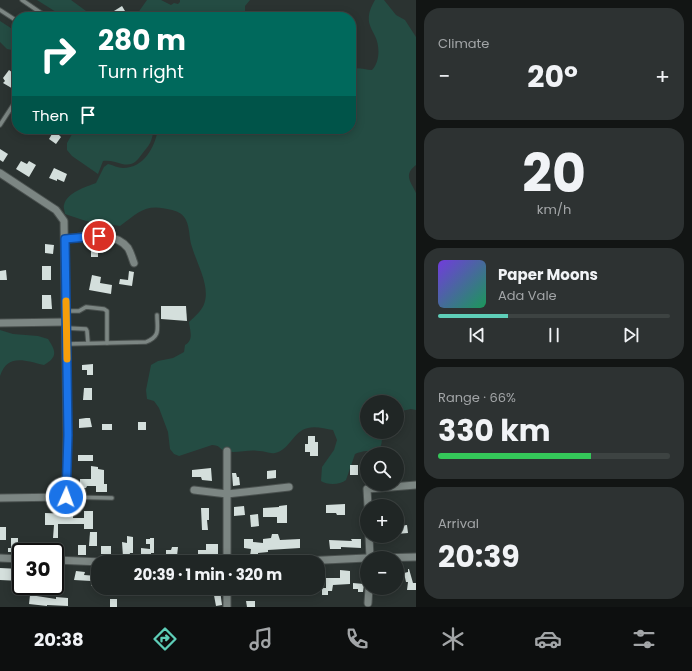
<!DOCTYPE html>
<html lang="en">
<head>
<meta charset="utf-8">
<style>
  body { margin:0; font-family:Poppins,sans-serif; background:#2d3232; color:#f1f3f6; height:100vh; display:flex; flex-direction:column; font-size:15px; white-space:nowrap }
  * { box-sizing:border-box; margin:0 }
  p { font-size:13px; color:#a2a5a7 }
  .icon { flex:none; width:22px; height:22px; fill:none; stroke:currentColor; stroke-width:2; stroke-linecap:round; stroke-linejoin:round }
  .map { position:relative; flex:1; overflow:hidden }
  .sheet { display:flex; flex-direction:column; gap:8px; padding:8px; background:#121514; width:276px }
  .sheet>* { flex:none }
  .top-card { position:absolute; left:12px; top:12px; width:344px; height:122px; border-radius:16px; box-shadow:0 2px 10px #0003,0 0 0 1px #3d4342; background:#00695c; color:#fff; overflow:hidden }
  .tools { position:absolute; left:360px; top:395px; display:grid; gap:8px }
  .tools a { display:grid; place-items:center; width:44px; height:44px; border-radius:50%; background:#202625; box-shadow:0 2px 10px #0003,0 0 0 1px #3d4342; font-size:20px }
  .speed { position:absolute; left:12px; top:543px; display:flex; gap:8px; font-size:20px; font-weight:700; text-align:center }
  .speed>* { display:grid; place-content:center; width:52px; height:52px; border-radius:50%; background:#202625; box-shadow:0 2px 10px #0003,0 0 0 1px #3d4342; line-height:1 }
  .speed .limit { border:2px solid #111; border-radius:6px; background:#fff; color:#111 }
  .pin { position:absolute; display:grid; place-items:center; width:34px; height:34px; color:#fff; margin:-17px; border:2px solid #fff; border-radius:50%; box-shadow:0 1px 4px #0007 }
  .me { position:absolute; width:44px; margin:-22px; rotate:2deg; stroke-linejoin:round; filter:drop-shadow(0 0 3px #0008) }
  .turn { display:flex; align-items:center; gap:14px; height:84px; padding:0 20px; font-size:18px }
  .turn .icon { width:52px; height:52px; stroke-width:2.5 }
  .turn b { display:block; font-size:28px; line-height:34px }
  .then { display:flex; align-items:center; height:38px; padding:0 20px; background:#0003; gap:8px; font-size:15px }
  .big { font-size:30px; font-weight:700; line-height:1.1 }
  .sheet .tile { flex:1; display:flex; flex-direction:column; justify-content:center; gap:6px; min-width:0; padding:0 14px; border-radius:16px; background:#2d3232 }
  .sheet .dial { align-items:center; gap:0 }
  .dial b { font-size:52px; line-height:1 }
  .song { display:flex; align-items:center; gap:12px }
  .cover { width:48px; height:48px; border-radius:6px; background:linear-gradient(135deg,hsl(260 70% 55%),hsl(150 70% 35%)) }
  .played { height:4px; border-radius:2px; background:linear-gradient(90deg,#5eceb8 30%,#3d4342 30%) }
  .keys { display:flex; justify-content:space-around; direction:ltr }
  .heat { display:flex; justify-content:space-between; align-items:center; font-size:22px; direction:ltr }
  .charge { height:6px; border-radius:3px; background:linear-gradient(90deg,#34c759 66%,#3d4342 0) }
  .trip { position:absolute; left:91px; top:555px; width:234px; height:40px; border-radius:16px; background:#202625; box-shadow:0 2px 10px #0003,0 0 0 1px #3d4342; font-weight:700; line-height:40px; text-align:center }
  .dock { display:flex; height:64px; justify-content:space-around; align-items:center; background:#0d0f0f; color:#a2a5a7 }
  .dock .icon { width:28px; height:28px }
  .dock .on { color:#5eceb8 }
  .dock b { font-size:18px; color:#f1f3f6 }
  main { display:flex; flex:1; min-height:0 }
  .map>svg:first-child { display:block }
  .green { fill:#244c43 }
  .building { fill:#d4dfdc }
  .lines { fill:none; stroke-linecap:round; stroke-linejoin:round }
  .lane-casing { stroke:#4a514f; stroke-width:5.5 }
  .street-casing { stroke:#4a514f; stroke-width:9 }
  .lane { stroke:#7c8683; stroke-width:3.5 }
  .street { stroke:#7c8683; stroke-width:7 }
  .route-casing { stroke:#114b97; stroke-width:10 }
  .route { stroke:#1a73e8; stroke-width:7 }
  .slow { stroke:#f59e0b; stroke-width:7 }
</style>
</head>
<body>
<main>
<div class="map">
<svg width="416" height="607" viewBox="0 0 416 607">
  <rect width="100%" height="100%" fill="#2b3331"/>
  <g class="green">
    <polygon points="37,0 71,0 86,11 98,17 64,17"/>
    <polygon points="147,0 161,0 171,5 174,3 178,4 180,2 180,0 250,0 245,6 245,17 135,17"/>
    <path d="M375,0H384L396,15L405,20L416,37V165C403,175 411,182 416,193V410L411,409L397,412V402H367V432H382C383,460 373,446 355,454L346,480C340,485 327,485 321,481L322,467L334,450L337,440L333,430C325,429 316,426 308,428C293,431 290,450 275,453C269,454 265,451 259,451C248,449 236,454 225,451C219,449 220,445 212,445L179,456L174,454L170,449L168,432L159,408L154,401L147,399L146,390L151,365L158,361L173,358L184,352L185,345C194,340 190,331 189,322C193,318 197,315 200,311C215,293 197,265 192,247C189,239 190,228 186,220C183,214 179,212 172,210C146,203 140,211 120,226L86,221L65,214C65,212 63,207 64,205C67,192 86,187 96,183L104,167L108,164C113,165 118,168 123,168C144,168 155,147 158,129H351V69C359,67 365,70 372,70C380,62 380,46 375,36C373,32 370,27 369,22C368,13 371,7 375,0Z"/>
    <polygon points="0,21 17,32 17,51 7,49 0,42"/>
    <path d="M75,129H154C151,143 151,143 142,154C136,162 133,166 122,164C115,162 110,160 103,161L98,174L72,156L67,150V143Z"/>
    <path d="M0,330L13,334L38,336L48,339C56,351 58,357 44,365C25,361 8,353 0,376Z"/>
  </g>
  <g class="building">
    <polygon points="122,6 125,11 117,16 114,11"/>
    <polygon points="17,69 17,88 15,90 3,83 5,81 3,78 9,70 13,73"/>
    <polygon points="55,129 59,132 58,134 61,137 56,144 49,139"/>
    <polygon points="0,149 8,154 3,162 0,160"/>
    <polygon points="21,161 27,164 29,161 36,165 29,177 16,169"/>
    <polygon points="54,168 67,174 64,182 57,179 57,181 49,178"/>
    <rect x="91" y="243" width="7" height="14"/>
    <polygon points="45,244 54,245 53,254 45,253"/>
    <rect x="42" y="266" width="9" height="14"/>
    <polygon points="6,270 7,280 0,280 0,271"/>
    <polygon points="129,271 134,272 132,286 119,284 120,279 128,280"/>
    <polygon points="92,275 101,277 100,283 112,285 111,294 89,290"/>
    <polygon points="42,295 51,295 52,309 42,309"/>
    <polygon points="161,306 186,306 187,321 161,319"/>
    <polygon points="93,364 93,375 87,375 87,370 82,370 82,365"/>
    <polygon points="84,388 92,388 92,400 83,400"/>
    <polygon points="86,418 90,418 92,427 79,428 79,419"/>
    <rect x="138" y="422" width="8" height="8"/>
    <rect x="102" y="424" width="10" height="6"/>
    <polygon points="308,436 315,436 315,442 318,442 318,456 310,456 310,452 305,452 305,444 308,444"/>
    <rect x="78" y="455" width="15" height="6"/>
    <rect x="350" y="465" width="8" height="10"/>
    <polygon points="91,466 98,467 98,469 104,470 104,484 107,484 107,492 96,492 96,486 87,486 86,488 80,488 80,479 91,479"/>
    <polygon points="211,468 212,481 202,480 201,477 192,477 192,470"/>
    <polygon points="276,470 276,478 267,479 267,471"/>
    <polygon points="232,473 236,473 237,477 239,477 240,485 233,486"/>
    <polygon points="345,504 345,515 337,515 336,513 326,513 326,505"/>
    <polygon points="287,505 287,523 277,523 277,517 263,517 263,508 279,507 279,506"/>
    <polygon points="244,506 245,515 234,516 234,507"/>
    <polygon points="201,508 209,508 209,520 207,520 208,530 202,530"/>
    <polygon points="84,511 93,511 93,529 84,529 84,524 58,524 58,538 53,538 54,525 45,525 45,513 73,514 73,518 84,518"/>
    <polygon points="258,514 259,526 251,527 250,515"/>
    <polygon points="407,525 408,533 397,534 397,526"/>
    <rect x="0" y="527" width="6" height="13"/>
    <polygon points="90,532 97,532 97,546 89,546"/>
    <polygon points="272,534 278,534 280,540 300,539 300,548 268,550 268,552 258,553 258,556 250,556 251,549 244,548 244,539 253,539 253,542 263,543 263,539 271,538"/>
    <polygon points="127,536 133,537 133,553 130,553 129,557 123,557 122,542 127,543"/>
    <polygon points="11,538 18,538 18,547 29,547 29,552 8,552 8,548 11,548"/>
    <polygon points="150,538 154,538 154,553 151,553 151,556 141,556 141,548 150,549 150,544 146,544 146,539 150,539"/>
    <polygon points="351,539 361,539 361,548 341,547 341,549 330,549 329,540 352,541"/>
    <polygon points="45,542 52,542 51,552 44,552"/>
    <polygon points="206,544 218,544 218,555 212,555 212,556 198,556 198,550 206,550"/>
    <rect x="78" y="545" width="8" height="10"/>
    <rect x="101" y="546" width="10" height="8"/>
    <polygon points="172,547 178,547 177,556 166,556 166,550 171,550"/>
    <polygon points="0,568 21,569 21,581 0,580"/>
    <polygon points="56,568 62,568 61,579 55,579"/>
    <polygon points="408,569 409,569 413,583 416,583 416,590 407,590 408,582 406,582 404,573 408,572"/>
    <polygon points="340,570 350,571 350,584 333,585 332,591 328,591 328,595 322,595 322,588 326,588 326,578 340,578"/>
    <polygon points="76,571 85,572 84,575 98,576 98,586 91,586 91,581 74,580"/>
    <polygon points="353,583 364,584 363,592 358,592 358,589 353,589"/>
    <rect x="282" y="588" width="15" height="7"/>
    <polygon points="213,590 220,590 222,605 216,606"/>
    <polygon points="30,595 56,599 56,597 68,598 68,606 47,605 47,606 29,604"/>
    <rect x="110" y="599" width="7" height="8"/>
    <polygon points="246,601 255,601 255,607 247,607"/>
  </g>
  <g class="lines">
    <g class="lane-casing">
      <g id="lane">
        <polyline points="22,0 47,17"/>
        <polyline points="0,10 17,21"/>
        <polyline points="0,125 17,99"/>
        <polyline points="66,311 79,311 86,307 104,309 107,311 107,343"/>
        <polyline points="66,328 86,329 87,331 88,343"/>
        <path d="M67,344L146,342C161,336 157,329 157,315"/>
        <polyline points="66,497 112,498"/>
      </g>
    </g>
    <g class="street-casing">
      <g id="street">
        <polyline points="0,173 56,210 64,221 67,435 66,497 0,498"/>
        <path d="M65,239C84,237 114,230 128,248C131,253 132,258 134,263"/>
        <polyline points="0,323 66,322"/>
        <polyline points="194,490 227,494 289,487"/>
        <polyline points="368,506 367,489 416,485"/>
        <polyline points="369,536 370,558"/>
        <polyline points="0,558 21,559"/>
        <polyline points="379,558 416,557"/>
        <polyline points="55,560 102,562"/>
        <polyline points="227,562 227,451"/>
        <polyline points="282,562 367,558"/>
        <polyline points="227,588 227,607"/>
        <polyline points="368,603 369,588"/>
      </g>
    </g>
    <use href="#lane" class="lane"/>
    <use href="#street" class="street"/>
  </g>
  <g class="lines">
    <g class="route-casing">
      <polyline id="route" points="66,497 68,435 65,239 99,236"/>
    </g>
    <use href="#route" class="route"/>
    <polyline class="slow" points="66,301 67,359"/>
  </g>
</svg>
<div class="tools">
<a><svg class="icon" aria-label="sound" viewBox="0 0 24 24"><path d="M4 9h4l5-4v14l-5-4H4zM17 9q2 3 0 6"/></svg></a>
<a><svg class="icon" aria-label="search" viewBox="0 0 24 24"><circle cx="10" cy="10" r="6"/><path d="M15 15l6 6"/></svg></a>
<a>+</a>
<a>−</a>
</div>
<div class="speed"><div class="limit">30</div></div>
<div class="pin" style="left:99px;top:236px;background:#d93025"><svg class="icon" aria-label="arrive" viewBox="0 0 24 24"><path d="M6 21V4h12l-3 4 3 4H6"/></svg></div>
<svg class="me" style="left:66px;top:497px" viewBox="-20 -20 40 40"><circle r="17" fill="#1a73e8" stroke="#fff" stroke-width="3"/><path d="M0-11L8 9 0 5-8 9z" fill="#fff"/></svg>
<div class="trip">20:39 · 1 min · 320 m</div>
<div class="top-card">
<div class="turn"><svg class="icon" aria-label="right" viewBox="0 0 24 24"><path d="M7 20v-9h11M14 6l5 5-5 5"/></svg><div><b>280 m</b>Turn right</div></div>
<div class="then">Then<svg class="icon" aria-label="arrive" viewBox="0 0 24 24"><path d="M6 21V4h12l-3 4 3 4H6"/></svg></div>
</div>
</div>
<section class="sheet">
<div class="tile"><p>Climate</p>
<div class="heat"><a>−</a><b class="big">20°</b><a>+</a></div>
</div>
<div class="tile dial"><b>20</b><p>km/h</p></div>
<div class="tile">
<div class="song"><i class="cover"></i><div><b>Paper Moons</b><p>Ada Vale</p></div></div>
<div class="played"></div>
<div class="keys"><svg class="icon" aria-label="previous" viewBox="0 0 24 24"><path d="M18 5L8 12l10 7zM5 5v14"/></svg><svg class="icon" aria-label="pause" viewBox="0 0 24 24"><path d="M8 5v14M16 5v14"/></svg><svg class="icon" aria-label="next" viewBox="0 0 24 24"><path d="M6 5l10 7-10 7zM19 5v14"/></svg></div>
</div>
<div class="tile"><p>Range · 66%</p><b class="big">330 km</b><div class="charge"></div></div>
<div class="tile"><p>Arrival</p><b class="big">20:39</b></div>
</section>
</main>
<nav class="dock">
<b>20:38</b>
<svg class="icon on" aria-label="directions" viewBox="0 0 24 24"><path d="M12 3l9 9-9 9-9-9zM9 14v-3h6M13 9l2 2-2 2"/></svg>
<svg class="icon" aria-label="music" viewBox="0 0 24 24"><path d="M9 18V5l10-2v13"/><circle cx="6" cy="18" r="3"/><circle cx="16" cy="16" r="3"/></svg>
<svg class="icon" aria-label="phone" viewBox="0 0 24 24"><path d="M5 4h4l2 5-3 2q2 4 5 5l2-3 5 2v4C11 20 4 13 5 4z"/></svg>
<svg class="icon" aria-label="climate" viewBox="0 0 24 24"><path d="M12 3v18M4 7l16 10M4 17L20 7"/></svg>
<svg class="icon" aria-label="car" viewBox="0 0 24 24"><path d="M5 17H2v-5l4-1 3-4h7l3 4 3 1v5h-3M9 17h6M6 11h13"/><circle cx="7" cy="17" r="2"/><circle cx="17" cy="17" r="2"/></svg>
<svg class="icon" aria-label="filters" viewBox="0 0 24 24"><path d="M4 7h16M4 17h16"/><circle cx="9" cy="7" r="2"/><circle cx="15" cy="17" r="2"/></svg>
</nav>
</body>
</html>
